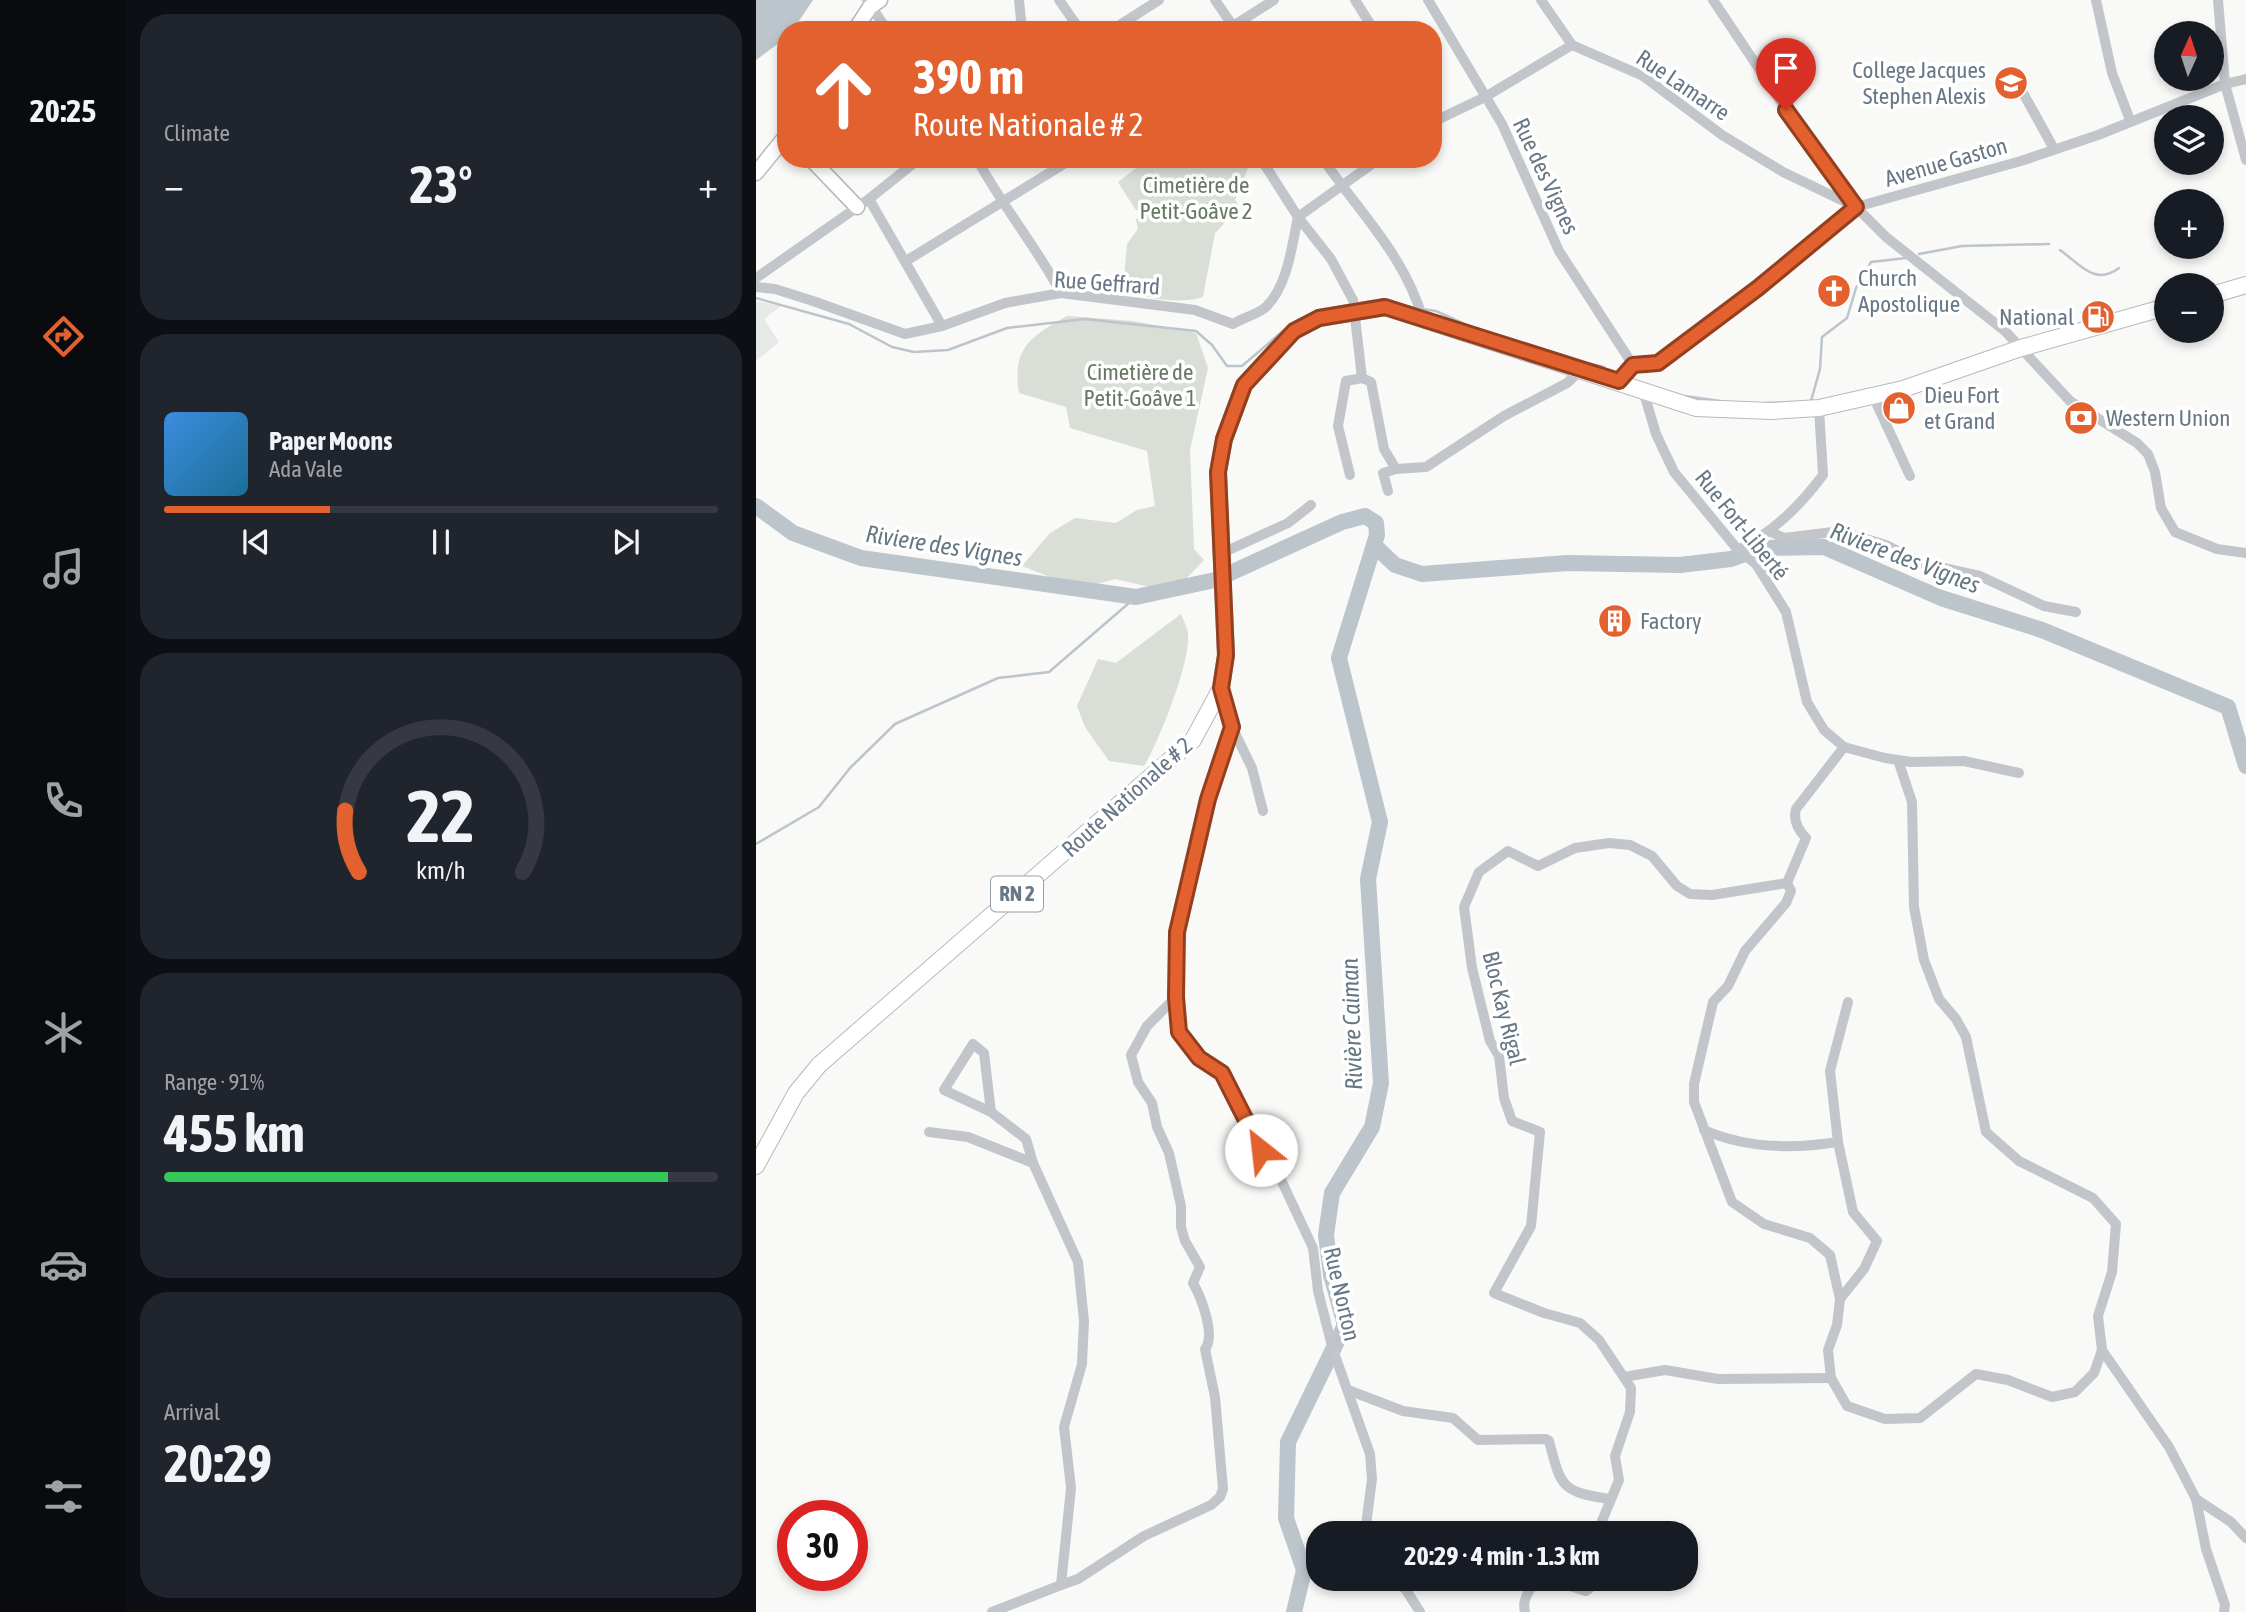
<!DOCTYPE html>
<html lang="en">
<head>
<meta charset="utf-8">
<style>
  body { margin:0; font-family:"Asap Condensed",sans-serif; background:#20242c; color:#f1f3f6; height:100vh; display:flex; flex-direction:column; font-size:26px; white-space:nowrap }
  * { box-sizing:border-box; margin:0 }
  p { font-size:23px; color:#9ea1a6 }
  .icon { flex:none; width:38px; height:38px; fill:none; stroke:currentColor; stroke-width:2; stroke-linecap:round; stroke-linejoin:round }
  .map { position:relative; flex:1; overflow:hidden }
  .panel { display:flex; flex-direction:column; gap:14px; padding:14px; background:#0d0f14; width:630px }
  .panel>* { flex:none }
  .hud { position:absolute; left:21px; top:21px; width:665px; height:147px; border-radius:28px; box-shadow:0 4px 10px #0003; background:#e2612e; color:#fff; overflow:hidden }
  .needle { width:46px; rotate:3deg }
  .fabs { position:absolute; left:1398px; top:21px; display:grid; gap:14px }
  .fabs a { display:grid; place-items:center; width:70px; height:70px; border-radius:50%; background:#171b24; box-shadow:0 4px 10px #0003; font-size:35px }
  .speed { position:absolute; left:21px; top:1500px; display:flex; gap:14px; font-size:35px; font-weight:700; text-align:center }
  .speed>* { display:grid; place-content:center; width:91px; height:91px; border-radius:50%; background:#171b24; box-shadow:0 4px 10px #0003; line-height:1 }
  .speed .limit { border:10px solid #d22; background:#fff; color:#111 }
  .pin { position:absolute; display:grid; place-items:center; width:60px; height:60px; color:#fff; margin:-72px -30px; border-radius:50% 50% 50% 0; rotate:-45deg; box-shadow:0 0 7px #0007 }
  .pin .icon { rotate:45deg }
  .me { position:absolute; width:77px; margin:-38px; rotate:331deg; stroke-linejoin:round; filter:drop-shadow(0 0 5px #0008) }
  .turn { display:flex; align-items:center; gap:24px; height:147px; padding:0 21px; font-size:32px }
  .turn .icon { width:91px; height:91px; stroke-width:2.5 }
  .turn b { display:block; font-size:49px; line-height:60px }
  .big { font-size:52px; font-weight:700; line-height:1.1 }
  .panel .tile { flex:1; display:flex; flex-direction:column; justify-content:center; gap:10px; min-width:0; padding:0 24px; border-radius:28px; background:#20242c }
  .panel .dial { align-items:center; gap:0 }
  .dial svg { height:182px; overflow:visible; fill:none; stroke:#363941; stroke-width:7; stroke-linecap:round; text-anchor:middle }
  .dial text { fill:#f1f3f6; stroke:none }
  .song { display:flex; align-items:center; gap:21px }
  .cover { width:84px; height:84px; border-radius:10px; background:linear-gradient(135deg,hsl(210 70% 55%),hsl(200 70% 35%)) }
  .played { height:7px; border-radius:4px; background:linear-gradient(90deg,#e2612e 30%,#363941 30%) }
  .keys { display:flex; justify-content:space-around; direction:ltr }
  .heat { display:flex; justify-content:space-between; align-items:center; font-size:38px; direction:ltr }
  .charge { height:10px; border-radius:5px; background:linear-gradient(90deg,#34c759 91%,#363941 0) }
  .trip { position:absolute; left:550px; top:1521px; width:392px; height:70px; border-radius:28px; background:#171b24; box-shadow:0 4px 10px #0003; font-weight:700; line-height:70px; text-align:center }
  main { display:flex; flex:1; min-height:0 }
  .tabs { display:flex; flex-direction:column; width:126px; justify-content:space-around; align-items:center; background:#090b0e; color:#9ea1a6 }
  .tabs .icon { width:49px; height:49px }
  .tabs .selected { color:#e2612e }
  .tabs b { font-size:32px; color:#f1f3f6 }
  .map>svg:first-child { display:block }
  .built { fill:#e7e8e8 }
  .green { fill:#d9ded6 }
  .water { fill:#bbc5cb }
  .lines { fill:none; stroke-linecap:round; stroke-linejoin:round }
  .stream { stroke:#bbc5cb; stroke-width:2.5 }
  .river { stroke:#bbc5cb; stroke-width:16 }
  .secondary-casing { stroke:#b5babf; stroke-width:17 }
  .primary-casing { stroke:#b6babe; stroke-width:18 }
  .street { stroke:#c2c6ca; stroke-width:10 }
  .secondary { stroke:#fff; stroke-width:14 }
  .primary { stroke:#fff; stroke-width:16 }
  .route-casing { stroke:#933f1e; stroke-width:18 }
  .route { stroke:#e2612e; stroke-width:12 }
  .labels { text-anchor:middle; stroke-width:7; stroke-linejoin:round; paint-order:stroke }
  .shield { fill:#fff; stroke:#95a0ab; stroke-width:2 }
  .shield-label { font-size:21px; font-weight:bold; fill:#687887 }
  .poi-label { font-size:23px; fill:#687887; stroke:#fff; text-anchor:start }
  .street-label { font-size:23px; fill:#687887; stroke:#fff }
  .park-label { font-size:23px; fill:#667a63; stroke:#fff }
  .water-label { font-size:24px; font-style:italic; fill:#647983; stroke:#fff }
</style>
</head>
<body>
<main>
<nav class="tabs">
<b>20:25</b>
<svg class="icon selected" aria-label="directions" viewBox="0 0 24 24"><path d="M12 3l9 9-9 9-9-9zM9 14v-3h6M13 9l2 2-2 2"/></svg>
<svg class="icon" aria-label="music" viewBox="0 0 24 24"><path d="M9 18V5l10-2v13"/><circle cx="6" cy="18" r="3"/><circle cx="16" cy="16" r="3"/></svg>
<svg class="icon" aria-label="phone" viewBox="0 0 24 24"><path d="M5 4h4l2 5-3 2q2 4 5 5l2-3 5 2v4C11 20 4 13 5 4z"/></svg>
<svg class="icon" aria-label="climate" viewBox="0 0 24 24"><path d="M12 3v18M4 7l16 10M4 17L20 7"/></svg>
<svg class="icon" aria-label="car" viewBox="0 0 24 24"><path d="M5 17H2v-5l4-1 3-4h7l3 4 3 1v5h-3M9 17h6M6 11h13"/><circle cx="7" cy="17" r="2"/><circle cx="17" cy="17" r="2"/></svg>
<svg class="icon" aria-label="filters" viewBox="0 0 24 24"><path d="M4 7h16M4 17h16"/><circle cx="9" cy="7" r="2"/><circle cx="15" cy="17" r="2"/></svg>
</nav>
<section class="panel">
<div class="tile"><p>Climate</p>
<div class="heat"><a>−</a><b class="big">23°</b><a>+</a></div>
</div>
<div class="tile">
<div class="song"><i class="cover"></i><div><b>Paper Moons</b><p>Ada Vale</p></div></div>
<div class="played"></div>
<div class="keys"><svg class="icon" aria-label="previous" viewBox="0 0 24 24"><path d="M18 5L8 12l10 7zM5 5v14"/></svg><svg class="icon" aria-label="pause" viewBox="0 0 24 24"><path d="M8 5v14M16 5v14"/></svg><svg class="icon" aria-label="next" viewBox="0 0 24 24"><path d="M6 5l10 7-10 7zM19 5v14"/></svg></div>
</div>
<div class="tile dial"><svg viewBox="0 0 100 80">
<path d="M14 69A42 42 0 1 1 86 69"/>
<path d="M14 69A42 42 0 0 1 8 42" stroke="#e2612e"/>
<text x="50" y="56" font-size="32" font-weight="700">22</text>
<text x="50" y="72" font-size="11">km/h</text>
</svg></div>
<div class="tile"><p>Range · 91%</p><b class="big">455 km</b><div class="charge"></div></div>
<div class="tile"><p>Arrival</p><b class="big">20:29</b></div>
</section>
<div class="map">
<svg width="1490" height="1612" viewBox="0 0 1490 1612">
  <rect width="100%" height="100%" fill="#f9f9f7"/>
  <polygon class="built" points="0,301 25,306 8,319 23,342 0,361"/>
  <g class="green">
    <path d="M392,159H495L498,163L492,168L479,200L484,207L459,233L447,297C424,305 389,298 367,290L371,244L382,229L380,220L385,212L379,209L362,182Z"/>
    <path d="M311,316L377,321L440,333L452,368L434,450L438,549L448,560L429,580L398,588L359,579L324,589L266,566L294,533L319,518L360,523L381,510L399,506L391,451L314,428L310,407L263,393C256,348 274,337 311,316Z"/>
    <path d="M425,614C427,620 432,628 432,635C434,664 403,741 388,766L353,761L329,727L321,706L342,659L360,663Z"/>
  </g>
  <polygon class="water" points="0,0 57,0 37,30 30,30 30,38 0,60"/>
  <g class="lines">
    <g class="stream">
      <path d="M1304,250C1325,265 1339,286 1363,268"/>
      <polyline points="1163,254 1206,246 1293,244"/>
      <polyline points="0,298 93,324 136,347 158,352 192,350 251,328 329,319 440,331 456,345 471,366 486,366 528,330"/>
      <polyline points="666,309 680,311 715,327"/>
      <polyline points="814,359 848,367"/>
      <polyline points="929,396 964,401"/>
      <polyline points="1055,401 1064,369 1066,337 1091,318 1100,288 1115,262 1150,258"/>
      <polyline points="1009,403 1037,402"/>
      <polyline points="0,844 63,807 94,768 139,724 242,678 293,672 380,597"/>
    </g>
    <g class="river">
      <polyline points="0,506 37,533 105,558 380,597 459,580 586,522 609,516 620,523 621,535 583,658 624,822 612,879 625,1083 616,1127 576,1193 570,1235 575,1275 589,1325 532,1442 530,1518 548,1570 538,1612"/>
      <polyline points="618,545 639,565 666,574 811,563 924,565 975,559 1006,548 1068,547 1185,598 1286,630 1472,707 1490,766"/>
    </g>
    <g class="secondary-casing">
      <g id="secondary">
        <polyline points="99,30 114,7 124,0"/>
        <polyline points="55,159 101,207"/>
        <polyline points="0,173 30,136"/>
      </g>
    </g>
    <g class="primary-casing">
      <g id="primary">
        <polyline points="1456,295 1490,285"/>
        <polyline points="0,1166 40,1093 63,1065 437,740 465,688 470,655 462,472 468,439 488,385 538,331 563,318 629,307 940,408 1015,411 1063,408 1147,389 1265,348 1410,307"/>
      </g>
    </g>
    <g class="street">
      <polyline points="111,0 131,30"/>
      <polyline points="263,0 266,30"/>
      <polyline points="303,0 324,30"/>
      <polyline points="459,0 479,29"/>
      <polyline points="599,0 618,30"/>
      <polyline points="672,0 746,124 803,251 877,365"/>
      <polyline points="785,0 816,45 887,76 966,135 1027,172 1100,207"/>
      <polyline points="957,0 1044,130 1100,207 1130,237 1249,331 1314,401 1381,443 1392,454 1399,472 1405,508 1419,532 1461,549 1490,553"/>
      <polyline points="1340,0 1356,73 1374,120"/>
      <polyline points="1462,0 1469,84 1490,160"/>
      <polyline points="477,26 518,0"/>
      <polyline points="356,30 403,0"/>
      <polyline points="1256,73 1298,149"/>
      <polyline points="677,122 729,97 816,45"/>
      <path d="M221,159C246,206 280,246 305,293"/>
      <polyline points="505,159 542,217 575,259 597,300 606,378 615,382 628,449 640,469 627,473 632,491"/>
      <path d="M567,159C603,212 650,257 667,320"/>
      <polyline points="113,199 186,326"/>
      <polyline points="150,261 316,159"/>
      <polyline points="0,278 113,199 163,159"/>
      <path d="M0,287L19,289L57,301L149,334L186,326L249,303L305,293L439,310L477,324C487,317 502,315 511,306C532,284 536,245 542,217L623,159"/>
      <polyline points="863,381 877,365 902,363 1002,288 1100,207 1265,161 1342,135 1469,84 1490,79"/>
      <polyline points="887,390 900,434 918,472 982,550 1000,564 1030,612 1051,702 1068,730 1088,747 1129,758 1155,762 1208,761 1263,773"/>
      <polyline points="1117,396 1154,476"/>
      <polyline points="640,469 670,467 748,416 811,383 826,369"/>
      <polyline points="594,475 582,426 590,381 606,378"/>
      <polyline points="1015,532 1028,538 1077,532 1097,535 1130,545 1165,563 1224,576 1288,606 1320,612"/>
      <path d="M982,550C1018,531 1043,507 1067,475L1063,408"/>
      <polyline points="464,554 532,523 555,505"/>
      <polyline points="465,688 476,727 452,799 421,932 420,997 423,1032 443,1058 466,1073 476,1088 491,1127 520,1169 557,1248 562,1291 577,1350 614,1454 616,1479 609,1533"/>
      <polyline points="476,727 496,768 507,811"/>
      <path d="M1088,747L1040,809C1037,820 1042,830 1050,838L1031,883L1035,891L1030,903L989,951L972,986L957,1002L938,1084V1102L976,1202L1008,1224L1054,1238L1074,1255L1084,1299L1081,1325L1072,1350L1075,1378L1091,1406L1129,1419L1164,1418L1220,1374L1252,1380L1296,1397L1319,1392L1338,1373L1346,1350L1342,1316L1356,1272L1360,1224L1337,1198L1263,1161L1230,1132L1210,1037L1200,1019L1183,999L1168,960L1158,907L1156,802L1142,760"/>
      <polyline points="235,1112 228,1053 217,1044 188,1090 235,1112 270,1139 277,1163 322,1262 328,1321 326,1364 308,1427 315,1488 305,1585 236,1612"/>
      <path d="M948,1130C989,1148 1038,1149 1082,1142"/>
      <polyline points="173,1132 212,1137 277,1163"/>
      <polyline points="1084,1299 1108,1269 1121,1241 1097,1212 1082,1142 1074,1071 1092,1002"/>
      <polyline points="1346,1350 1413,1447 1440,1499 1450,1549 1469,1605 1468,1612"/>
      <polyline points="868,1377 909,1370 962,1379 1075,1378"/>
      <path d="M592,1390L647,1411L697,1418L722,1440L790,1439L793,1441C805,1486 804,1492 854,1499"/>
      <polyline points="1440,1499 1475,1522 1490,1538"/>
      <polyline points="841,1533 863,1480 859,1456 874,1412 875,1388 843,1340 824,1323 788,1313 738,1293 775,1226 784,1132 756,1121 748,1098 743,1056 734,1041 716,968 708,907 723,872 752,851 782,866 819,848 853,843 874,845 896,856 921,886 934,894 956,895 1031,883"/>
      <polyline points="637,1578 650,1590 664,1612"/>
      <path d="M305,1585L322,1579L388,1536L455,1505L464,1497L467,1489L459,1397L449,1349C460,1335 445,1297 437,1283L444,1267L429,1241L425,1227V1206L413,1153L401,1127L396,1103L382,1082L375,1055L391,1026L420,997"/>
      <path d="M769,1612C767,1603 769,1598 773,1591C785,1571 812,1586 830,1591L834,1588L835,1578"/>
    </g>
    <use href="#secondary" class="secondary"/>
    <use href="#primary" class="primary"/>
  </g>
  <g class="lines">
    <g class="route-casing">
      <polyline id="route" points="505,1150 466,1073 443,1058 423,1032 420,997 421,932 452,799 476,727 465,688 470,655 462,472 468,439 488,385 538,331 563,318 629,307 863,381 877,365 902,363 1002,288 1100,207 1030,110"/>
    </g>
    <use href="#route" class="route"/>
  </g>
  <defs>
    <g id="school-disc" transform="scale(1.75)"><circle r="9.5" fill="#e2612e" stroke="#fff"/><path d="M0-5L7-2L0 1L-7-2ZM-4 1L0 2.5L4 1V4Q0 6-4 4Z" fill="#fff"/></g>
    <g id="church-disc" transform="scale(1.75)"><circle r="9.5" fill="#e2612e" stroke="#fff"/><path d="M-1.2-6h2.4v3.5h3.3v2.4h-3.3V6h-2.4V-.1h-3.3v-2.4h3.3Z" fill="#fff"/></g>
    <g id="fuel-disc" transform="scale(1.75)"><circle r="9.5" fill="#e2612e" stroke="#fff"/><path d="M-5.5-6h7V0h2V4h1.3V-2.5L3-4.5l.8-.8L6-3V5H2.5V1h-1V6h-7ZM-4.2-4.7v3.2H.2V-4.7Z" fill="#fff"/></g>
    <g id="shop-disc" transform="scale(1.75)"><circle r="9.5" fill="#e2612e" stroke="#fff"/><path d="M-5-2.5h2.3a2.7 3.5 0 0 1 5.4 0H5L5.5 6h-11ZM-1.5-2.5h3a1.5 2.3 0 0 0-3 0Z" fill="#fff"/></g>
    <g id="bank-disc" transform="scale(1.75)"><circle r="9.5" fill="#e2612e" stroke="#fff"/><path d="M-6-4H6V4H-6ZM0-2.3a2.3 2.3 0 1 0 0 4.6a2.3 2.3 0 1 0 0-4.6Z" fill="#fff"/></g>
    <g id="building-disc" transform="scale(1.75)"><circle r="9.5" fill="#e2612e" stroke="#fff"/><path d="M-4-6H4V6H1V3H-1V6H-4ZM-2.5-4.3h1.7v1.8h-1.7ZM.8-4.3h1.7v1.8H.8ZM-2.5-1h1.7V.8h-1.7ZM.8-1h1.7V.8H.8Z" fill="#fff"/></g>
  </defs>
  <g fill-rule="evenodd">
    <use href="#school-disc" x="1255" y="83"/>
    <use href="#church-disc" x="1078" y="291"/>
    <use href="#fuel-disc" x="1342" y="317"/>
    <use href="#shop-disc" x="1143" y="408"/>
    <use href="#bank-disc" x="1325" y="418"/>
    <use href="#building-disc" x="859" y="621"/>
  </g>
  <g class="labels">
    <rect class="shield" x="235" y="876.5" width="52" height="35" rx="5"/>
    <g class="shield-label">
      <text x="261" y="901">RN 2</text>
    </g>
    <g class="poi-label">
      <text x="1230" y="78" text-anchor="end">College Jacques<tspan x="1230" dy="26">Stephen Alexis</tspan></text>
      <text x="1102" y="286">Church<tspan x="1102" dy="26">Apostolique</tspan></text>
      <text x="1318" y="325" text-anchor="end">National</text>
      <text x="1168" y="403">Dieu Fort<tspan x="1168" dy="26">et Grand</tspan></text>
      <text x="1350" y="426">Western Union</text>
      <text x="884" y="629">Factory</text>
    </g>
    <g class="street-label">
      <text transform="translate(927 85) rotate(34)" y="8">Rue Lamarre</text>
      <text transform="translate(1190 162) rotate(-16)" y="8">Avenue Gaston</text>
      <text transform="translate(790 176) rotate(65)" y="8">Rue des Vignes</text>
      <text transform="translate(351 283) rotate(4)" y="8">Rue Geffrard</text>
      <text transform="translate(986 525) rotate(51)" y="8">Rue Fort-Liberté</text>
      <text transform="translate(371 797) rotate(-42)" y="8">Route Nationale # 2</text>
      <text transform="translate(748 1008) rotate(76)" y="8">Bloc Kay Rigal</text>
      <text transform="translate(586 1294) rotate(77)" y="8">Rue Norton</text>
    </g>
    <g class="park-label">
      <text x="440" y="193">Cimetière de<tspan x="440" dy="26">Petit-Goâve 2</tspan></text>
      <text x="384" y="380">Cimetière de<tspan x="384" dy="26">Petit-Goâve 1</tspan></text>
    </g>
    <g class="water-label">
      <text transform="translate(188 546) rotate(9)" y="8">Riviere des Vignes</text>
      <text transform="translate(1149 558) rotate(21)" y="8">Riviere des Vignes</text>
      <text transform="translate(596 1024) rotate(-92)" y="8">Rivière Caiman</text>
    </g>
  </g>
</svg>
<div class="fabs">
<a><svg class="needle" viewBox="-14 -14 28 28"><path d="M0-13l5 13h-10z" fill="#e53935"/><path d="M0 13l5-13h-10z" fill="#9ea1a6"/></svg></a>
<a><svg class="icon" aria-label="layers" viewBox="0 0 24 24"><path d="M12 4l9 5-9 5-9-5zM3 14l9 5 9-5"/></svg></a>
<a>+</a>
<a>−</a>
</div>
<div class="speed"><div class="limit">30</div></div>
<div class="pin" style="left:1030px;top:110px;background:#d93025"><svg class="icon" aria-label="arrive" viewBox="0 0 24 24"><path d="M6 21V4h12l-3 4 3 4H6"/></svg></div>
<svg class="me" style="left:505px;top:1150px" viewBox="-20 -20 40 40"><circle r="19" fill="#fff"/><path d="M0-13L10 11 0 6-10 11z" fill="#e2612e"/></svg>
<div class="trip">20:29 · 4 min · 1.3 km</div>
<div class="hud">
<div class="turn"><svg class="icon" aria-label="ahead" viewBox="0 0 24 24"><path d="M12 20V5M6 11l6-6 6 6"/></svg><div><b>390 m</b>Route Nationale # 2</div></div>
</div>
</div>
</main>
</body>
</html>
